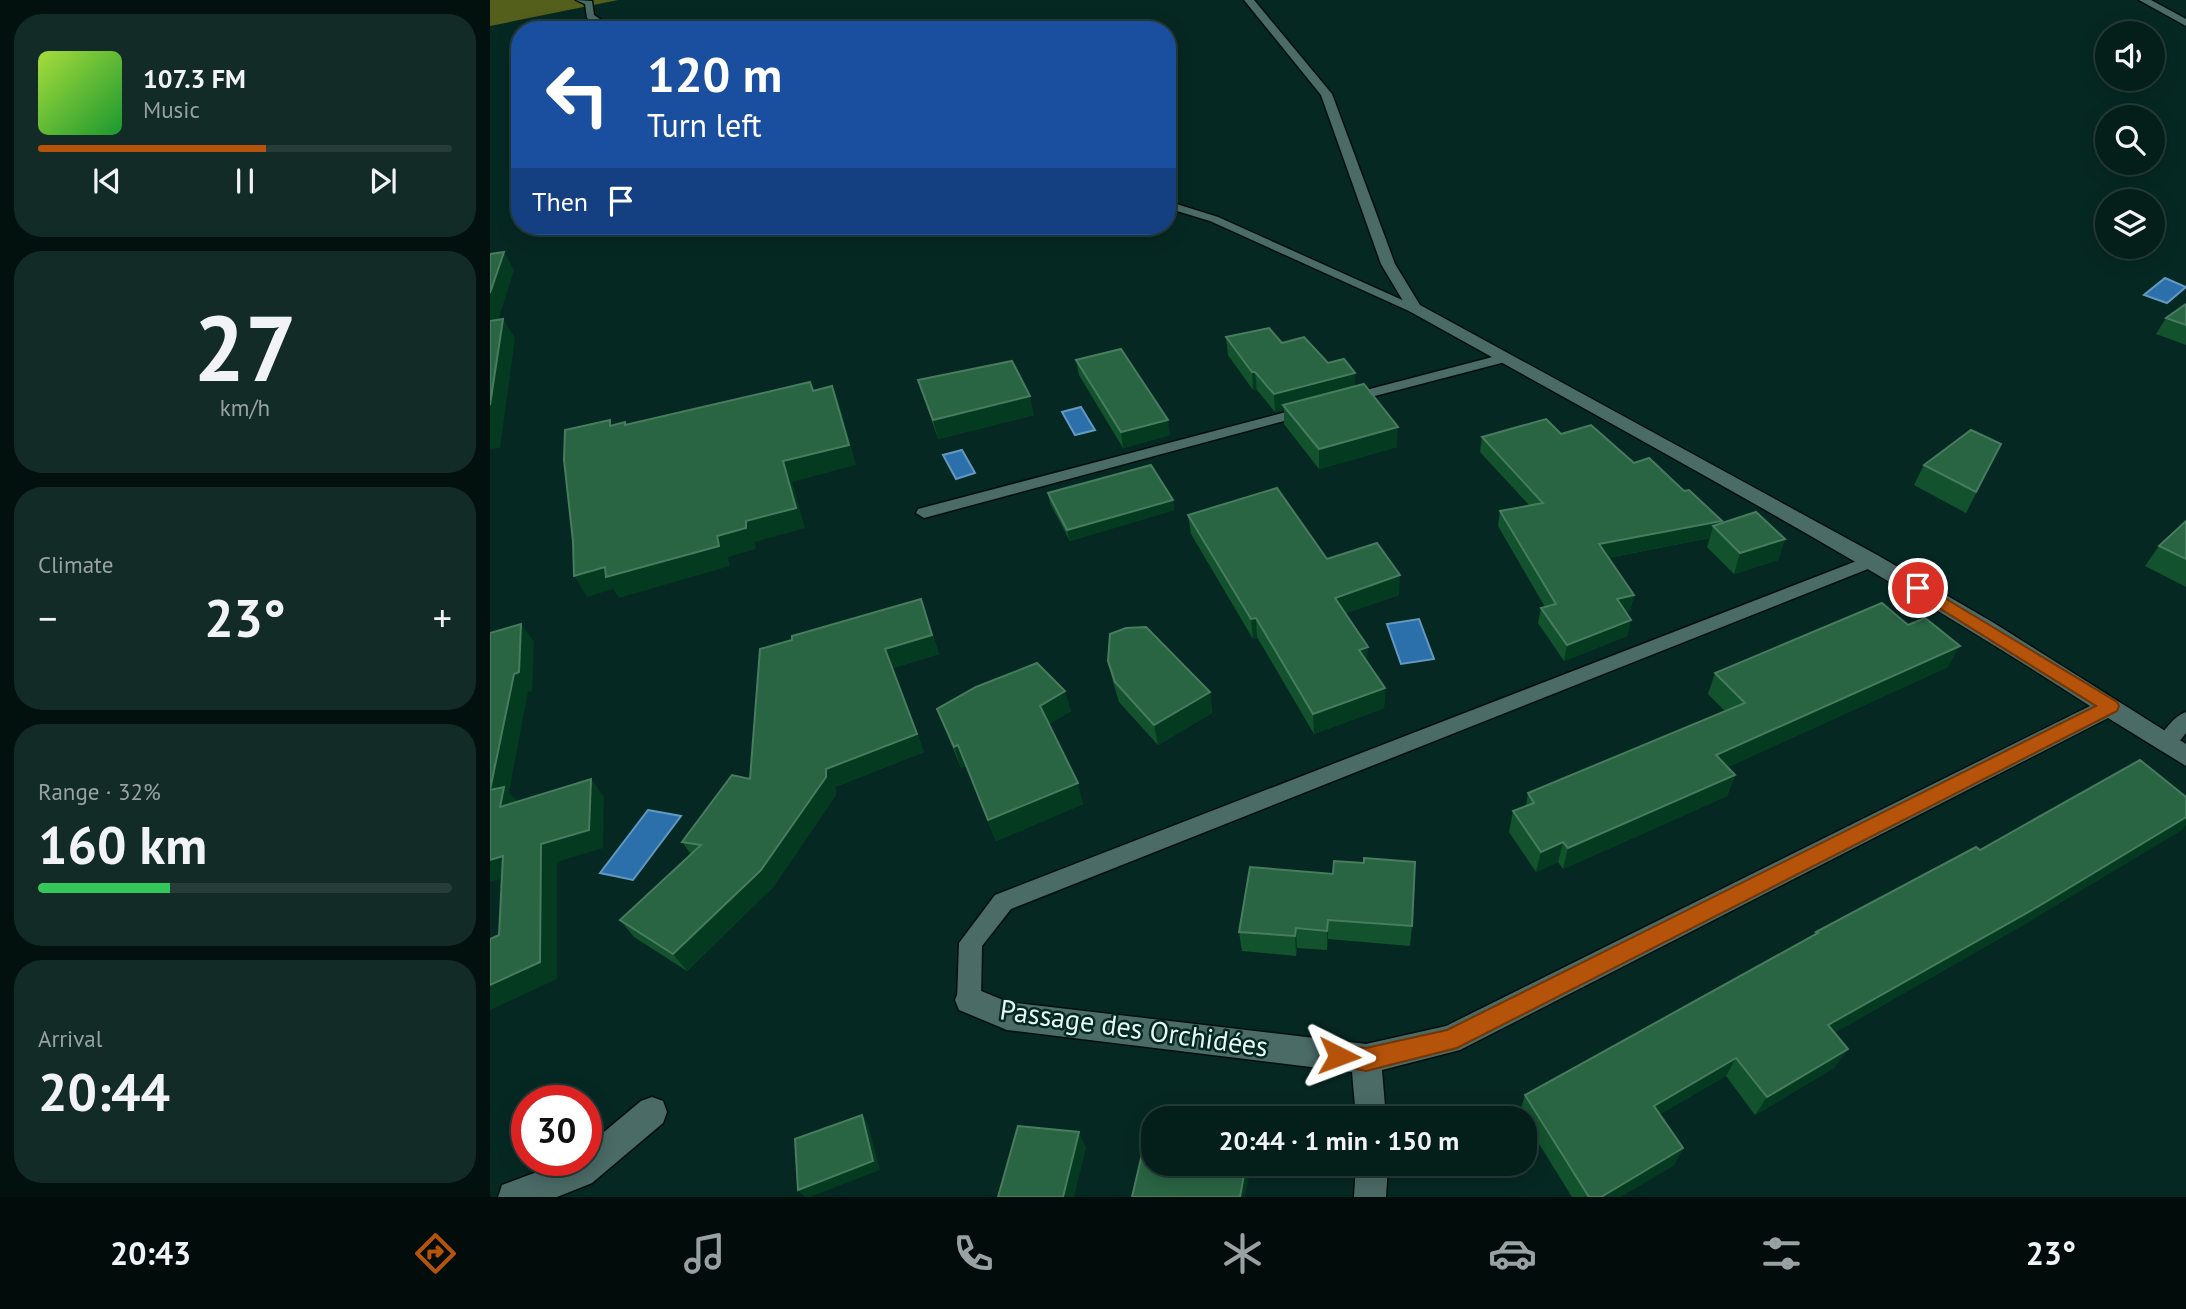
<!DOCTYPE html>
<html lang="en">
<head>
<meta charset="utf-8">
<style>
  body { margin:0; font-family:"PT Sans",sans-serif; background:#122b27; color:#f1f3f6; height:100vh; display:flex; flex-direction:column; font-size:26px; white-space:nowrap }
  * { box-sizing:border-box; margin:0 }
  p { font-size:23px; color:#97a2a2 }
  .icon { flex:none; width:38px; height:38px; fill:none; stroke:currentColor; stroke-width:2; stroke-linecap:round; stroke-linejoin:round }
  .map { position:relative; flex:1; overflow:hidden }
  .side { display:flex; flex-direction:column; gap:14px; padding:14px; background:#02100e; width:490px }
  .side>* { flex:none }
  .guide { position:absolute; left:21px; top:21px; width:665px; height:214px; border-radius:28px; box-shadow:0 4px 18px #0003,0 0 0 2px #253c39; background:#1a4fa0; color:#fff; overflow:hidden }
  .buttons { position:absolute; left:1605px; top:21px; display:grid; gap:14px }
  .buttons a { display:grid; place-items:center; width:70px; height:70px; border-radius:50%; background:#041e1a; box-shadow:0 4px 18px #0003,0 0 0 2px #253c39; font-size:35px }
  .speed { position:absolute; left:21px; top:1085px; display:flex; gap:14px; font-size:35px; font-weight:700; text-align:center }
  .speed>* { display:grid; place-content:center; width:91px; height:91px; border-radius:50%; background:#041e1a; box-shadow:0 4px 18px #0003,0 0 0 2px #253c39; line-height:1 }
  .speed .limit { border:10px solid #d22; background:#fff; color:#111 }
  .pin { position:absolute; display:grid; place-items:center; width:60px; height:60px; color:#fff; margin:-30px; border:4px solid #fff; border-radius:50%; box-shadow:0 2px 7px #0007 }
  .me { position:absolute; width:77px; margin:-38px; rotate:93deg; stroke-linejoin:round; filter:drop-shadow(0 0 5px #0008) }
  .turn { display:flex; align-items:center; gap:24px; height:147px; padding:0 21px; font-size:32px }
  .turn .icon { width:91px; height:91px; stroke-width:2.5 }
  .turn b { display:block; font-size:49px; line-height:60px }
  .then { display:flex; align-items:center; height:66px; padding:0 21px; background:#0003; gap:14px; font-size:26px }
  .big { font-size:52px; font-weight:700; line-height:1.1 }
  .side .tile { flex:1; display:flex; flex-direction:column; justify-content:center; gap:10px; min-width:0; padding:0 24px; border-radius:28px; background:#122b27 }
  .side .dial { align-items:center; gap:0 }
  .dial b { font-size:91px; line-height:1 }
  .song { display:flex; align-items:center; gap:21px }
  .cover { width:84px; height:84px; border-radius:10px; background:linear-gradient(135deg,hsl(80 70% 55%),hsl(130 70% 35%)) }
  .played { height:7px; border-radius:4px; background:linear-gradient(90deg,#b45309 55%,#253c39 55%) }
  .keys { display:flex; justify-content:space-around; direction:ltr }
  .heat { display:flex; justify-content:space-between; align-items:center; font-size:38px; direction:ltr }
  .charge { height:10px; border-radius:5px; background:linear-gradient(90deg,#34c759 32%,#253c39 0) }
  .trip { position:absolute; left:651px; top:1106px; width:396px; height:70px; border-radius:28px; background:#041e1a; box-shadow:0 4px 18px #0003,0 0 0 2px #253c39; font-weight:700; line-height:70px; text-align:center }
  .tabs { display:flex; height:112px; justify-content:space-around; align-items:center; background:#020c0a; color:#97a2a2 }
  .tabs .icon { width:49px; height:49px }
  .tabs .active { color:#b45309 }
  .tabs b { font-size:32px; color:#f1f3f6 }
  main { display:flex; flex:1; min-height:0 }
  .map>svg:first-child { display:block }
  .forest { fill:#545f1b }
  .water { fill:#2b70ab; stroke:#6399c1; stroke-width:2 }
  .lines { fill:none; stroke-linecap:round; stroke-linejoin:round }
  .lane-casing { stroke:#000f0c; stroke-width:3 }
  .street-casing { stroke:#000f0c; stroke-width:3 }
  .secondary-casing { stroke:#000f0c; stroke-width:3 }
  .lane { fill:#4b6b66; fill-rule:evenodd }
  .street { fill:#4b6b66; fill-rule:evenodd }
  .secondary { fill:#4b6b66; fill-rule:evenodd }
  .wall { fill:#12532d }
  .shaded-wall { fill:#043a20 }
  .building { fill:#296443; stroke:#477c5e; stroke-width:2 }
  .route { fill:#b45309; stroke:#753606; stroke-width:2 }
  .labels { text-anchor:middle; stroke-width:5; stroke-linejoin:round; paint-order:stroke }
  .near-street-label { font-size:28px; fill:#e7f9f5; stroke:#062823 }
</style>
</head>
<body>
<main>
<section class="side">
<div class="tile">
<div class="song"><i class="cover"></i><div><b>107.3 FM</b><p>Music</p></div></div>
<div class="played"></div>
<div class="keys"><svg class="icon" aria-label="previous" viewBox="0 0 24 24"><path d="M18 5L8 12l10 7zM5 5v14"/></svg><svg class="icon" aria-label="pause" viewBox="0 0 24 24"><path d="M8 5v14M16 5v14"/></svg><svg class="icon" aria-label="next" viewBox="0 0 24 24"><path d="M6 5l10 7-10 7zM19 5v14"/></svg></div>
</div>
<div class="tile dial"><b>27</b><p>km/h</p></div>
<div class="tile"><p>Climate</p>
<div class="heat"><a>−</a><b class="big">23°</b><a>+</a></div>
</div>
<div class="tile"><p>Range · 32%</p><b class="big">160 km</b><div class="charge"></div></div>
<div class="tile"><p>Arrival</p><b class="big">20:44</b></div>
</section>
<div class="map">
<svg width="1696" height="1197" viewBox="0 0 1696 1197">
  <rect width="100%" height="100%" fill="#062823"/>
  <polygon class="forest" points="0,0 128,0 0,26"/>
  <g class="water">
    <polygon points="1675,278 1696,287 1677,303 1654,295"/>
    <polygon points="591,407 605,430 585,435 572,412"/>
    <polygon points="472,450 485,473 466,479 453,455"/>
    <polygon points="929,619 944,659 911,664 897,624"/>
    <polygon points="158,810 191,816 143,880 110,873"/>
  </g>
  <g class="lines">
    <g class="lane-casing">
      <g id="lane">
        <polygon points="86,0 102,1 104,15 126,30 116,30 97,18 95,4"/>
        <polygon points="677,201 728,217 930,308 924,312 919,311 720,221 677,208"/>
        <polygon points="1014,354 1019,355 1019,361 858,403 851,399 853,396"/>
        <polygon points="815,407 820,408 822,411 820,414 434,518 426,513 428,509"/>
        <polygon points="1382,555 1390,561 1388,565 521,909 492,946 491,1000 487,1008 479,1011 471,1008 467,1000 469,943 505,895"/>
        <path d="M1696,712V733C1688,743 1683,752 1670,748L1667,742C1673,731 1684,716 1696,712Z"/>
      </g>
    </g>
    <g class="street-casing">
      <g id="street">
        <path d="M754,0H764L842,94L905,264L930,305L1389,556L1504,623L1696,744V766L1618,718L970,1050L892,1070L896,1118H866L862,1072L517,1030L469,1010L465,1000L469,990L479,986L518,1002L876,1044L956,1026L1600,706C1380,563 1148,439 919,311L891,264L831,95Z"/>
        <polygon points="162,1097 173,1101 177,1112 173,1123 102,1183 67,1197 8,1197 12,1185 79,1160 96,1160 96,1147 151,1101"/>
        <polygon points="866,1164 898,1164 896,1197 864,1197"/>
      </g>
    </g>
    <g class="secondary-casing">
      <polygon id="secondary" points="1649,0 1661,0 1696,19 1696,26"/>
    </g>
    <use href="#lane" class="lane"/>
    <use href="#street" class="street"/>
    <use href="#secondary" class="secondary"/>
  </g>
  <g class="wall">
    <polygon points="1696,304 1696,345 1666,334 1676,318"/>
    <polygon points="736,337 792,343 838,363 865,386 907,447 829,469 794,424 794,410 785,412 767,390 763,390 738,355"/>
    <polygon points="586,360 680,435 633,448 589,375"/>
    <polygon points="428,380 544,415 448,439"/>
    <polygon points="1071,434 1144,463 1194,491 1232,521 1232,523 1295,539 1288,560 1244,574 1217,547 1220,538 1118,558 1144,595 1140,611 1136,612 1141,620 1137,636 1074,661 1048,623 1051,608 1055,607 1008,526 1010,511 1039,505 990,452 992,437"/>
    <polygon points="1511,444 1476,513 1424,485 1434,465"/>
    <polygon points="558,493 683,500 684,510 580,541 560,503"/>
    <polygon points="698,515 837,559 909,595 856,613 877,663 895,688 894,708 824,734 767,637 763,639 701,534"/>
    <polygon points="1696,521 1696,587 1655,566 1669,546"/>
    <polygon points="431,599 449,654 403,668 434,752 345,787 346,795 283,887 197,971 144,937 130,920 201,854 192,842 260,779 302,640"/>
    <polygon points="618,661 720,692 722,713 668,745 629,702 623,682"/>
    <polygon points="1458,667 1238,767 1245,775 1237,796 1073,869 1068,862 1046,872 1019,832 1023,811 1036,806 1038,793 1235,711 1218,694 1225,673"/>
    <polygon points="447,709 581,711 559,724 593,804 506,841 476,766 471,768"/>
    <polygon points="1693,829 1533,925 1344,1033 1345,1067 1265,1115 1236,1076 1170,1114 1193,1148 1184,1165 1130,1197 1082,1197 1030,1113 1035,1095 1324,935 1326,932 1490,850"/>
    <polygon points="760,867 922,926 920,946 838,939 837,950 807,948 806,956 752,951 749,932"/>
  </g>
  <g class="shaded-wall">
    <polygon points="14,252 24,270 1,343 0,340 0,293"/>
    <polygon points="13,319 25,338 10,448 0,449 0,405"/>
    <polygon points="762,372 765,372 767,390 763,390"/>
    <polygon points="865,373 865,391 793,405 794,410 785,412 784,394"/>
    <polygon points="342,386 350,406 366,465 302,482 315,528 265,542 266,549 238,557 240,566 129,598 123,589 97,597 84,576 227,536 256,521"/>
    <polygon points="540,396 544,415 448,439 443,420"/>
    <polygon points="678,420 680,435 633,448 631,432"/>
    <polygon points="908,427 907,447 829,469 829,449"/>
    <polygon points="683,500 684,510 580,541 577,530"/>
    <polygon points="1232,521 1229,532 1223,526 1220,538 1106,560 1109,544"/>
    <polygon points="1295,539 1288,560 1244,574 1250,553"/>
    <polygon points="910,575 909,595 845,617 845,598"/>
    <polygon points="1144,595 1140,611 1123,615 1127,599"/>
    <polygon points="431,599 449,654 403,668 434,752 345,787 346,795 283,887 197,971 183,954 336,769 395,649"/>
    <polygon points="766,618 767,637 763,639 761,619"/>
    <polygon points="1141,620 1137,636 1074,661 1077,645"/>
    <polygon points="31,624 44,642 42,691 38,692 19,792 29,804 10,807 0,790 24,674"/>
    <polygon points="1470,646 1458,667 1219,776 1226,755"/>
    <polygon points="878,647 877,666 869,650"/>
    <polygon points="895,688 894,708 824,734 823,714"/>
    <polygon points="575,691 581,711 556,726 550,706"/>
    <polygon points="720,692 722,713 668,745 664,725"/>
    <polygon points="468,745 476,766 471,768 464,747"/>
    <polygon points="1245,775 1237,796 1073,869 1078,848"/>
    <polygon points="101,779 114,797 113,848 67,862 67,979 0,1010 0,985 51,844"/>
    <polygon points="588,783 593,804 506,841 498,820"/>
    <polygon points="1696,817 1696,825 1693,829 1533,925 1325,1044 1338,1025"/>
    <polygon points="1073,842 1068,862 1046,872 1051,852"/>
    <polygon points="13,856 29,874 0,882 0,860"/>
    <polygon points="838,920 838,939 837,950 837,931"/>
    <polygon points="806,928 807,948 806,956 805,936"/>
    <polygon points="1358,1049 1345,1067 1265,1115 1277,1097"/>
    <polygon points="1246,1058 1236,1076 1155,1123 1164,1106"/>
    <polygon points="372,1115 378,1124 390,1170 320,1197 315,1197 308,1190"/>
    <polygon points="589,1132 596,1148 584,1197 573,1197"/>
    <polygon points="1193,1148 1184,1165 1130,1197 1111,1197"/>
    <polygon points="756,1164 757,1164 759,1177 755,1197 750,1197"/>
  </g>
  <g class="building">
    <polygon points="14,252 0,293 0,254"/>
    <polygon points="1696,304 1696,325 1676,318"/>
    <polygon points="13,319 0,405 0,321"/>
    <polygon points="779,328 792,343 814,337 838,363 854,359 865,373 784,394 765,372 762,372 736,337"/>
    <polygon points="631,349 678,420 631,432 586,360"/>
    <polygon points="522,361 540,396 443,420 428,380"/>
    <polygon points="320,382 323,391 342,386 359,445 293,461 306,508 256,521 256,528 227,536 229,546 116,577 115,567 84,576 83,541 74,460 75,430 120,420 120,426 135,422 135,425"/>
    <polygon points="874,384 908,427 829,449 793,405"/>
    <polygon points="1056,419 1071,434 1101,425 1144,463 1159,458 1194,491 1199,490 1232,521 1109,544 1144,595 1127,599 1141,620 1077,645 1051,608 1066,604 1010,511 1053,503 992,437"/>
    <polygon points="1481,430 1511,444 1486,492 1434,465"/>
    <polygon points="661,465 683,500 577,530 558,493"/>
    <polygon points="787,488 837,559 887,543 910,575 845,598 878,647 869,650 895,688 823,714 766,618 761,619 698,515"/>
    <polygon points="1266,512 1295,539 1250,553 1223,526"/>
    <polygon points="1696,521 1696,559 1669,546"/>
    <polygon points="431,599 442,635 395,649 427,734 336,769 336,777 271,870 183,954 130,920 211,845 192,842 242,775 260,779 270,649 302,640 302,636"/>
    <polygon points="1392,603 1418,625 1435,618 1470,646 1226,755 1245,775 1078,848 1073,842 1051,852 1023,811 1044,803 1038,793 1255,703 1225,673"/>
    <polygon points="31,624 29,672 24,674 0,790 14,787 10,807 101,779 99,830 51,844 50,962 0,985 0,939 9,935 13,856 0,860 0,633"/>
    <polygon points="656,627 720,692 664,725 625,682 618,661 620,634 636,628"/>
    <polygon points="547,663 575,691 550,706 588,783 498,820 468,745 464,747 447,709 486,687"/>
    <polygon points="1650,760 1696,797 1696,817 1549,906 1338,1025 1358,1049 1277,1097 1246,1058 1164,1106 1193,1148 1111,1197 1099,1197 1035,1095 1328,933 1326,932 1486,847 1490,850"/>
    <polygon points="874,858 925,862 922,926 838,920 837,931 806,928 805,936 749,932 760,867 843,874 844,861 874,863"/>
    <polygon points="372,1115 383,1161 308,1190 305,1139"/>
    <polygon points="528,1126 589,1132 573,1197 508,1197"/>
    <polygon points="653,1150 663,1151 663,1164 756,1164 750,1197 642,1197"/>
  </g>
  <polygon class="route" points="1428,582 1627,702 1629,706 1627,711 967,1048 876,1071 841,1064 837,1056 841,1048 849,1045 876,1048 957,1030 1606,706 1422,591 1420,588 1422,584"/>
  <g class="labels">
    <g class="near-street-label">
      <text transform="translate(644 1028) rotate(8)" y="10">Passage des Orchidées</text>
    </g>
  </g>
</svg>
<div class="buttons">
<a><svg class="icon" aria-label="sound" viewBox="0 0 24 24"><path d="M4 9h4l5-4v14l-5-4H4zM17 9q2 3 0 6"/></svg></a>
<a><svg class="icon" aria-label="search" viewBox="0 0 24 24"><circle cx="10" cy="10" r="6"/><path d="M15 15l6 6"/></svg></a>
<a><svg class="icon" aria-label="layers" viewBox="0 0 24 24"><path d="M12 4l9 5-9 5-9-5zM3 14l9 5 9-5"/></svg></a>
</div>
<div class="speed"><div class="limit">30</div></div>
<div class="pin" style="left:1428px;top:588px;background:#d93025"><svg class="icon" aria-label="arrive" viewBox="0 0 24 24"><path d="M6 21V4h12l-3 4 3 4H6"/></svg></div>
<svg class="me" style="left:849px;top:1056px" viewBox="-20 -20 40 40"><path d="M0-17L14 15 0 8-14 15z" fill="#b45309" stroke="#fff" stroke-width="4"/></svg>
<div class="trip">20:44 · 1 min · 150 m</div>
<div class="guide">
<div class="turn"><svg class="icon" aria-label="left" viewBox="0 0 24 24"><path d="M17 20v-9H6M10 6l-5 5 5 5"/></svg><div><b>120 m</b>Turn left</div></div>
<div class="then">Then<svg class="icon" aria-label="arrive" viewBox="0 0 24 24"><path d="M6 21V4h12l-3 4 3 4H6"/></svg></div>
</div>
</div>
</main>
<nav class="tabs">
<b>20:43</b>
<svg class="icon active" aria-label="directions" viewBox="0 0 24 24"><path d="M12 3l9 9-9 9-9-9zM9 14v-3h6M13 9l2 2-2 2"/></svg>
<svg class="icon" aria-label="music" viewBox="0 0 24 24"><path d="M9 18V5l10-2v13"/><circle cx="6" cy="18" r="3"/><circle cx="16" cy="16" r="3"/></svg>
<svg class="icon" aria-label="phone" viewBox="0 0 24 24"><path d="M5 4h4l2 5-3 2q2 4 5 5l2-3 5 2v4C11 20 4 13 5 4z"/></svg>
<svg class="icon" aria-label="climate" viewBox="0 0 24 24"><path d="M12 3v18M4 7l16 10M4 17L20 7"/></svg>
<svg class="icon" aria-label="car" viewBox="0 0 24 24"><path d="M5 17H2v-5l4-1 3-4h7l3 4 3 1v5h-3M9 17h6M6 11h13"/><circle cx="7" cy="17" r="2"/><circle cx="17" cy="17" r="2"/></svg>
<svg class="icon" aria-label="filters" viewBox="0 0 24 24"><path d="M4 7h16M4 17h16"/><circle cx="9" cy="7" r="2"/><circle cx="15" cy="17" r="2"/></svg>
<b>23°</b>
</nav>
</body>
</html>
